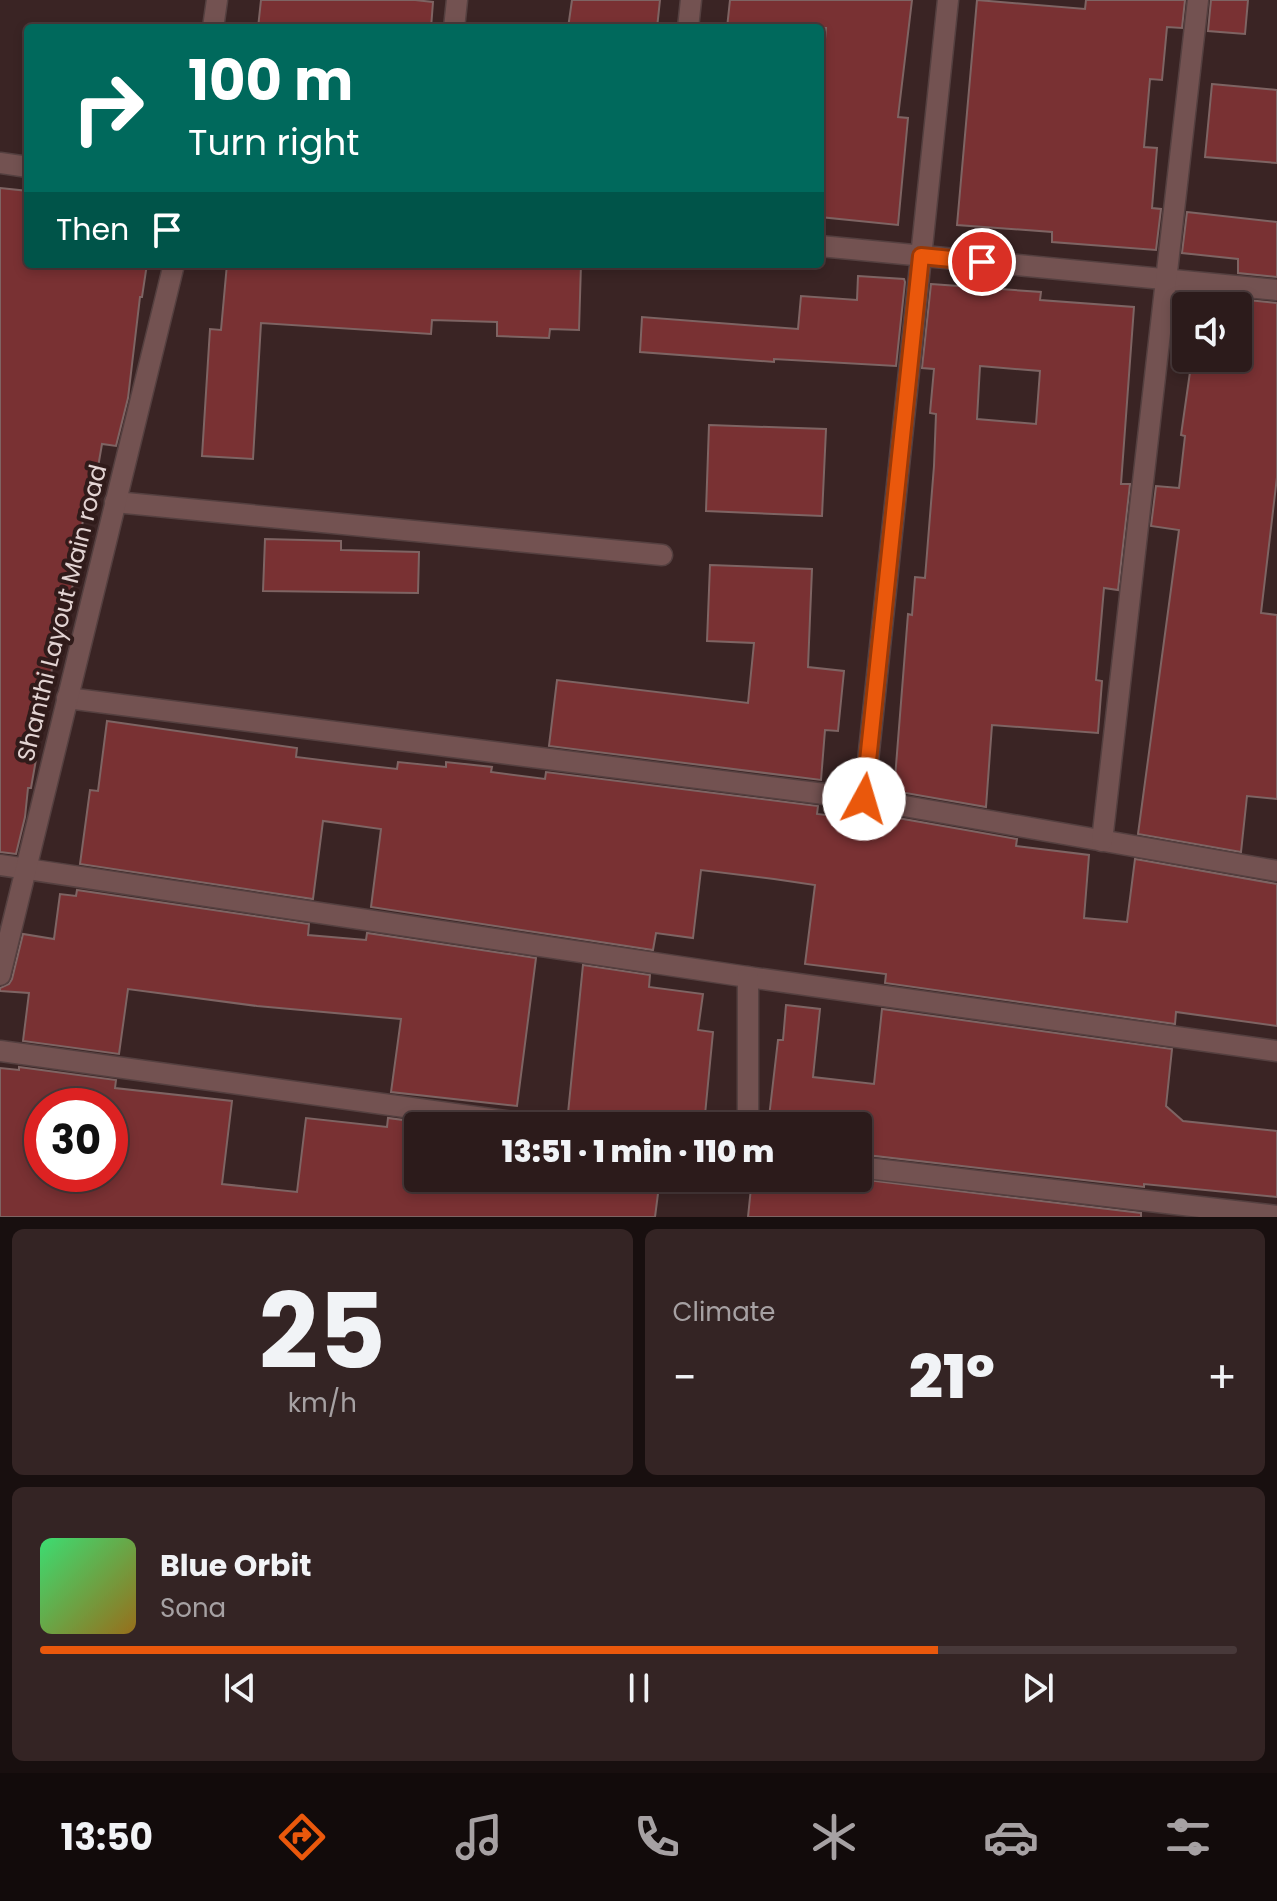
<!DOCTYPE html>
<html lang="en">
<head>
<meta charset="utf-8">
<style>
  body { margin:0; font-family:Poppins,sans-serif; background:#342424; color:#f1f3f6; height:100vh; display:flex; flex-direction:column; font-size:30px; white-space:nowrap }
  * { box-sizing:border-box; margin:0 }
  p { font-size:26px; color:#a6a1a3 }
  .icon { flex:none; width:44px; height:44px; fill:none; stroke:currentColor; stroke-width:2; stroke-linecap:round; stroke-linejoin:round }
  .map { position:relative; height:1217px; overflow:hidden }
  .drawer { display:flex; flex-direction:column; gap:12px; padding:12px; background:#180f0f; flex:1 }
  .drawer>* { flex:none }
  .top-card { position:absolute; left:24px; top:24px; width:800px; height:244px; border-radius:8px; box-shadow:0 4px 12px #0003,0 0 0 2px #48393a; background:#00695c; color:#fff; overflow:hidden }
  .tools { position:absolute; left:1172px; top:292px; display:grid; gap:16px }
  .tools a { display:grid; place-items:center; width:80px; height:80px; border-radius:8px; background:#2c1b1b; box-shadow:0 4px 12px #0003,0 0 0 2px #48393a; font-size:40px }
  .speed { position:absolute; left:24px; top:1088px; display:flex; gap:16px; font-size:40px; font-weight:700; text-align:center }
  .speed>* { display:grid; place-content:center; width:104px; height:104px; border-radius:50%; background:#2c1b1b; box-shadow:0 4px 12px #0003,0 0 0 2px #48393a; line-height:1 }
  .speed .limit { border:12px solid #d22; background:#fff; color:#111 }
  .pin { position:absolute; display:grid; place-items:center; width:68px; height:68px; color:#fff; margin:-34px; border:4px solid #fff; border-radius:50%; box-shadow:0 2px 8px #0007 }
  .me { position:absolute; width:88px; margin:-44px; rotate:6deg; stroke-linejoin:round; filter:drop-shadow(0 0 6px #0008) }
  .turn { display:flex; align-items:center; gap:28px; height:168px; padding:0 32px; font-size:36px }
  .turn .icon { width:104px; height:104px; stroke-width:2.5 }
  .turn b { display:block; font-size:56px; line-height:68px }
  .then { display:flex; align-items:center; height:76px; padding:0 32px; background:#0003; gap:16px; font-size:30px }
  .big { font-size:60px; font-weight:800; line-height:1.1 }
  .drawer .tile { flex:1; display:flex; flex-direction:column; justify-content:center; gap:12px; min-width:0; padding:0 28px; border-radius:12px; background:#342424 }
  .drawer .dial { align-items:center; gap:0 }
  .dial b { font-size:104px; line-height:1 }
  .song { display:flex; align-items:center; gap:24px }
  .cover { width:96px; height:96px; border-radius:12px; background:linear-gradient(135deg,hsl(140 70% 55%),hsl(40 70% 35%)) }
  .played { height:8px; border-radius:4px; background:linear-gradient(90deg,#ea580c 75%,#48393a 75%) }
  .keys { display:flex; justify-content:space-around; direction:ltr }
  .heat { display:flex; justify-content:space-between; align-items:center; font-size:44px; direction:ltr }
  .drawer .tiles { flex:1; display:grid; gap:12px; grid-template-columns:1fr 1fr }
  .tile:last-child { grid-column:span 2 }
  .trip { position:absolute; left:404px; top:1112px; width:468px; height:80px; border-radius:8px; background:#2c1b1b; box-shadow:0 4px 12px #0003,0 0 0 2px #48393a; font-weight:800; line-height:80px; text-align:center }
  .tab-bar { display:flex; height:128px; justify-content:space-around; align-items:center; background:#120b0b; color:#a6a1a3 }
  .tab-bar .icon { width:56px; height:56px }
  .tab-bar .on { color:#ea580c }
  .tab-bar b { font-size:36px; color:#f1f3f6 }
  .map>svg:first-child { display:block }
  .building { fill:#793133; stroke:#7e6463; stroke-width:2; fill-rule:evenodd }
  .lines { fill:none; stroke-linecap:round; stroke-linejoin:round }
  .minor-casing { stroke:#554040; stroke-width:23 }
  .tertiary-casing { stroke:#554040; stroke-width:23 }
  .minor { stroke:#735251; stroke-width:20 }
  .tertiary { stroke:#735251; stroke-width:20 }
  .route-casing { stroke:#983908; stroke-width:20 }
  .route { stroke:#ea580c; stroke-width:14 }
  .labels { text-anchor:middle; stroke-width:8; stroke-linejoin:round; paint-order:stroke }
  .street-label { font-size:24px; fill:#e3d4d3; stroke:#301b1a }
</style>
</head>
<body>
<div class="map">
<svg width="1277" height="1217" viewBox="0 0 1277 1217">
  <rect width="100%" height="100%" fill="#3a2424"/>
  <g class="building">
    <polygon points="261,0 415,0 433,2 431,28 258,28"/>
    <polygon points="572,0 660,0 657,28 568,28"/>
    <polygon points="730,0 912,0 898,117 908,118 898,225 820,217 820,97 826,28 727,28"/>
    <polygon points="977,0 1085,9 1086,0 1185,0 1182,28 1167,27 1162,80 1150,79 1144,147 1157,148 1152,208 1161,209 1156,250 1052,242 1052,232 957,225"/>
    <polygon points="1211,0 1248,0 1245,34 1208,31"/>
    <polygon points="1212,84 1277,90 1277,163 1205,157"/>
    <polygon points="0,188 28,191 28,264 147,264 142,297 140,297 128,398 116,446 102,444 93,496 87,495 61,658 54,657 31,788 28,788 25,817 16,854 0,852"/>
    <polygon points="1187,212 1277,222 1277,277 1238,273 1238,259 1182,253"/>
    <polygon points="227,264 581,264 579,330 550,329 549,338 497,336 497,322 432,320 431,334 261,323 253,459 202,456 210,329 221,330"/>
    <polygon points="858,276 904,279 905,282 896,366 774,359 774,362 640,352 642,317 798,329 801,296 857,300"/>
    <path d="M931,284L1041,292L1040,300L1134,307L1121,484H1130L1118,590L1104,588L1096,680L1102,681L1098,733L992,725L986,807L894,791L908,614L912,615L915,577L925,578L934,466L936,414L930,413L934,369L922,368ZM980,366L1040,371L1036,424L977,419Z"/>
    <polygon points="1238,299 1277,303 1277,477 1261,613 1277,615 1277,799 1247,796 1241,852 1138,834 1179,530 1151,526 1156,486 1179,488 1185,436 1181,435 1192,358 1238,358"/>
    <polygon points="709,425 826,429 822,516 706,511"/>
    <polygon points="265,539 341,541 341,550 419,552 418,593 263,591"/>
    <polygon points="710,565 812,569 808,667 844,671 838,731 825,730 821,780 549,746 557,680 748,703 754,643 707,641"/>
    <polygon points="107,721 297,748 296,757 353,764 397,769 398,762 446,767 446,762 492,767 491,772 545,779 546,772 818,806 817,814 891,823 892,817 1017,839 1016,846 1089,855 1084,918 1127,922 1135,859 1277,884 1277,1026 1176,1012 1175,1024 885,983 886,974 805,964 815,885 774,879 701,870 693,938 656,933 653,950 371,907 381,829 323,821 313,899 80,864 90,790 98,791"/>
    <polygon points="77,890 309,924 308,935 366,940 367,933 536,958 517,1106 391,1092 401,1019 257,1006 128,989 119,1054 23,1041 29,993 0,991 0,988 9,984 12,979 23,934 54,939 60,894 76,896"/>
    <polygon points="583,965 650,975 649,987 703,994 698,1030 713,1032 704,1125 610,1114 609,1117 568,1113"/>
    <polygon points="786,1005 820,1009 813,1077 874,1084 882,1009 1172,1049 1166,1106 1183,1121 1277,1131 1277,1197 1144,1184 1144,1187 858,1154 858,1126 768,1126 778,1040 783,1040"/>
    <path d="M19,1067L116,1080L115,1088L232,1101L222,1184L297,1192L306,1118L387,1127L388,1118L418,1122V1178H660L655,1217H0V1068L19,1070ZM42,1106H110V1174H42Z"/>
    <polygon points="752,1178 851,1178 1141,1213 1141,1217 748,1217"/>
  </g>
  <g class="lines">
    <g class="minor-casing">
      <g id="minor">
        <polyline points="454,28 457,0"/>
        <polyline points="688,28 691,0"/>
        <polyline points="0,163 28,167"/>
        <polyline points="820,246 1277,290"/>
        <polyline points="115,502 662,555"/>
        <polyline points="67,698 864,799 1277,871"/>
        <polyline points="864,799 948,0"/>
        <polyline points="1102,841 1198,0"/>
        <polyline points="0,865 748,977 1277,1051"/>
        <polyline points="0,1051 542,1126"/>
        <polyline points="748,1126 748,977"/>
        <polyline points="858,1167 1277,1216"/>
      </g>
    </g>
    <g class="tertiary-casing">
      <g id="tertiary">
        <polyline points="213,28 217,0"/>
        <polyline points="0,975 174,264"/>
      </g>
    </g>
    <use href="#minor" class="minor"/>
    <use href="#tertiary" class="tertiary"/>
  </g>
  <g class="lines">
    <g class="route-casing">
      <polyline id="route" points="864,799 921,256 982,262"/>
    </g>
    <use href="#route" class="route"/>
  </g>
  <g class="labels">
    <g class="street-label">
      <text transform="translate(62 613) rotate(-76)" y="8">Shanthi Layout Main road</text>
    </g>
  </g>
</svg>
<div class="tools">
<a><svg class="icon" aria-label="sound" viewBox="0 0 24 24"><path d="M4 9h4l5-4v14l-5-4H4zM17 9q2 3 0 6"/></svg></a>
</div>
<div class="speed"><div class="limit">30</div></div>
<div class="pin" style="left:982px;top:262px;background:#d93025"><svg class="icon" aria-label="arrive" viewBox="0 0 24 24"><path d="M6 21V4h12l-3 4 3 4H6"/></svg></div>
<svg class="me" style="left:864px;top:799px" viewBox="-20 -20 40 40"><circle r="19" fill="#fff"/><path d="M0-13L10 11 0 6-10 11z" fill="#ea580c"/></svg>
<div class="trip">13:51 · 1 min · 110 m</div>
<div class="top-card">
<div class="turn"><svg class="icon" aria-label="right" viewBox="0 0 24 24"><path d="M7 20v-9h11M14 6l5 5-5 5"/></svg><div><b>100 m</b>Turn right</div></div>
<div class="then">Then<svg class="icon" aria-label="arrive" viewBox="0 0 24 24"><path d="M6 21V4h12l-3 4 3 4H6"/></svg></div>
</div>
</div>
<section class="drawer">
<div class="tiles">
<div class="tile dial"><b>25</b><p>km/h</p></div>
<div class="tile"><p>Climate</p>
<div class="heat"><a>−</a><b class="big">21°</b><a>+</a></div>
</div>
<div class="tile">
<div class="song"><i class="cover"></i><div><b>Blue Orbit</b><p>Sona</p></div></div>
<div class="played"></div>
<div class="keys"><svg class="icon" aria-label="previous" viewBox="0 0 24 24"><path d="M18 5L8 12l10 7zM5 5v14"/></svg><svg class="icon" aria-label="pause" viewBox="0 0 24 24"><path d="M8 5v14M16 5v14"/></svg><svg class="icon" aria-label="next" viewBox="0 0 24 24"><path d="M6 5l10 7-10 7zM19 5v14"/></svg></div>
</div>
</div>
</section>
<nav class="tab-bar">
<b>13:50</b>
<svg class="icon on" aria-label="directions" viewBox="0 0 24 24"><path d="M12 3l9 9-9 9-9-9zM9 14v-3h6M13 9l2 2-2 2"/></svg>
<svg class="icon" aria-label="music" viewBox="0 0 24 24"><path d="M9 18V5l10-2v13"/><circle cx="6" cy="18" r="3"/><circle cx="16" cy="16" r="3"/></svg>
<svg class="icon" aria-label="phone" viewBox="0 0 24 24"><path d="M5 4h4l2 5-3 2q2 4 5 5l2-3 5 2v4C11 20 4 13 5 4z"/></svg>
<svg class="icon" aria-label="climate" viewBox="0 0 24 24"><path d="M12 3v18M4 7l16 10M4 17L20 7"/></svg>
<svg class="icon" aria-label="car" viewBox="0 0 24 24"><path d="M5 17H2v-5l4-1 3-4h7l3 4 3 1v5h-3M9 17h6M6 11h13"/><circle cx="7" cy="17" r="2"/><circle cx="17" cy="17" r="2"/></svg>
<svg class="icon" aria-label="filters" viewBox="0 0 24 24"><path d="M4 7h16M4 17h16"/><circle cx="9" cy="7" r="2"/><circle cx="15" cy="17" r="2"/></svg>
</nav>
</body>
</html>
